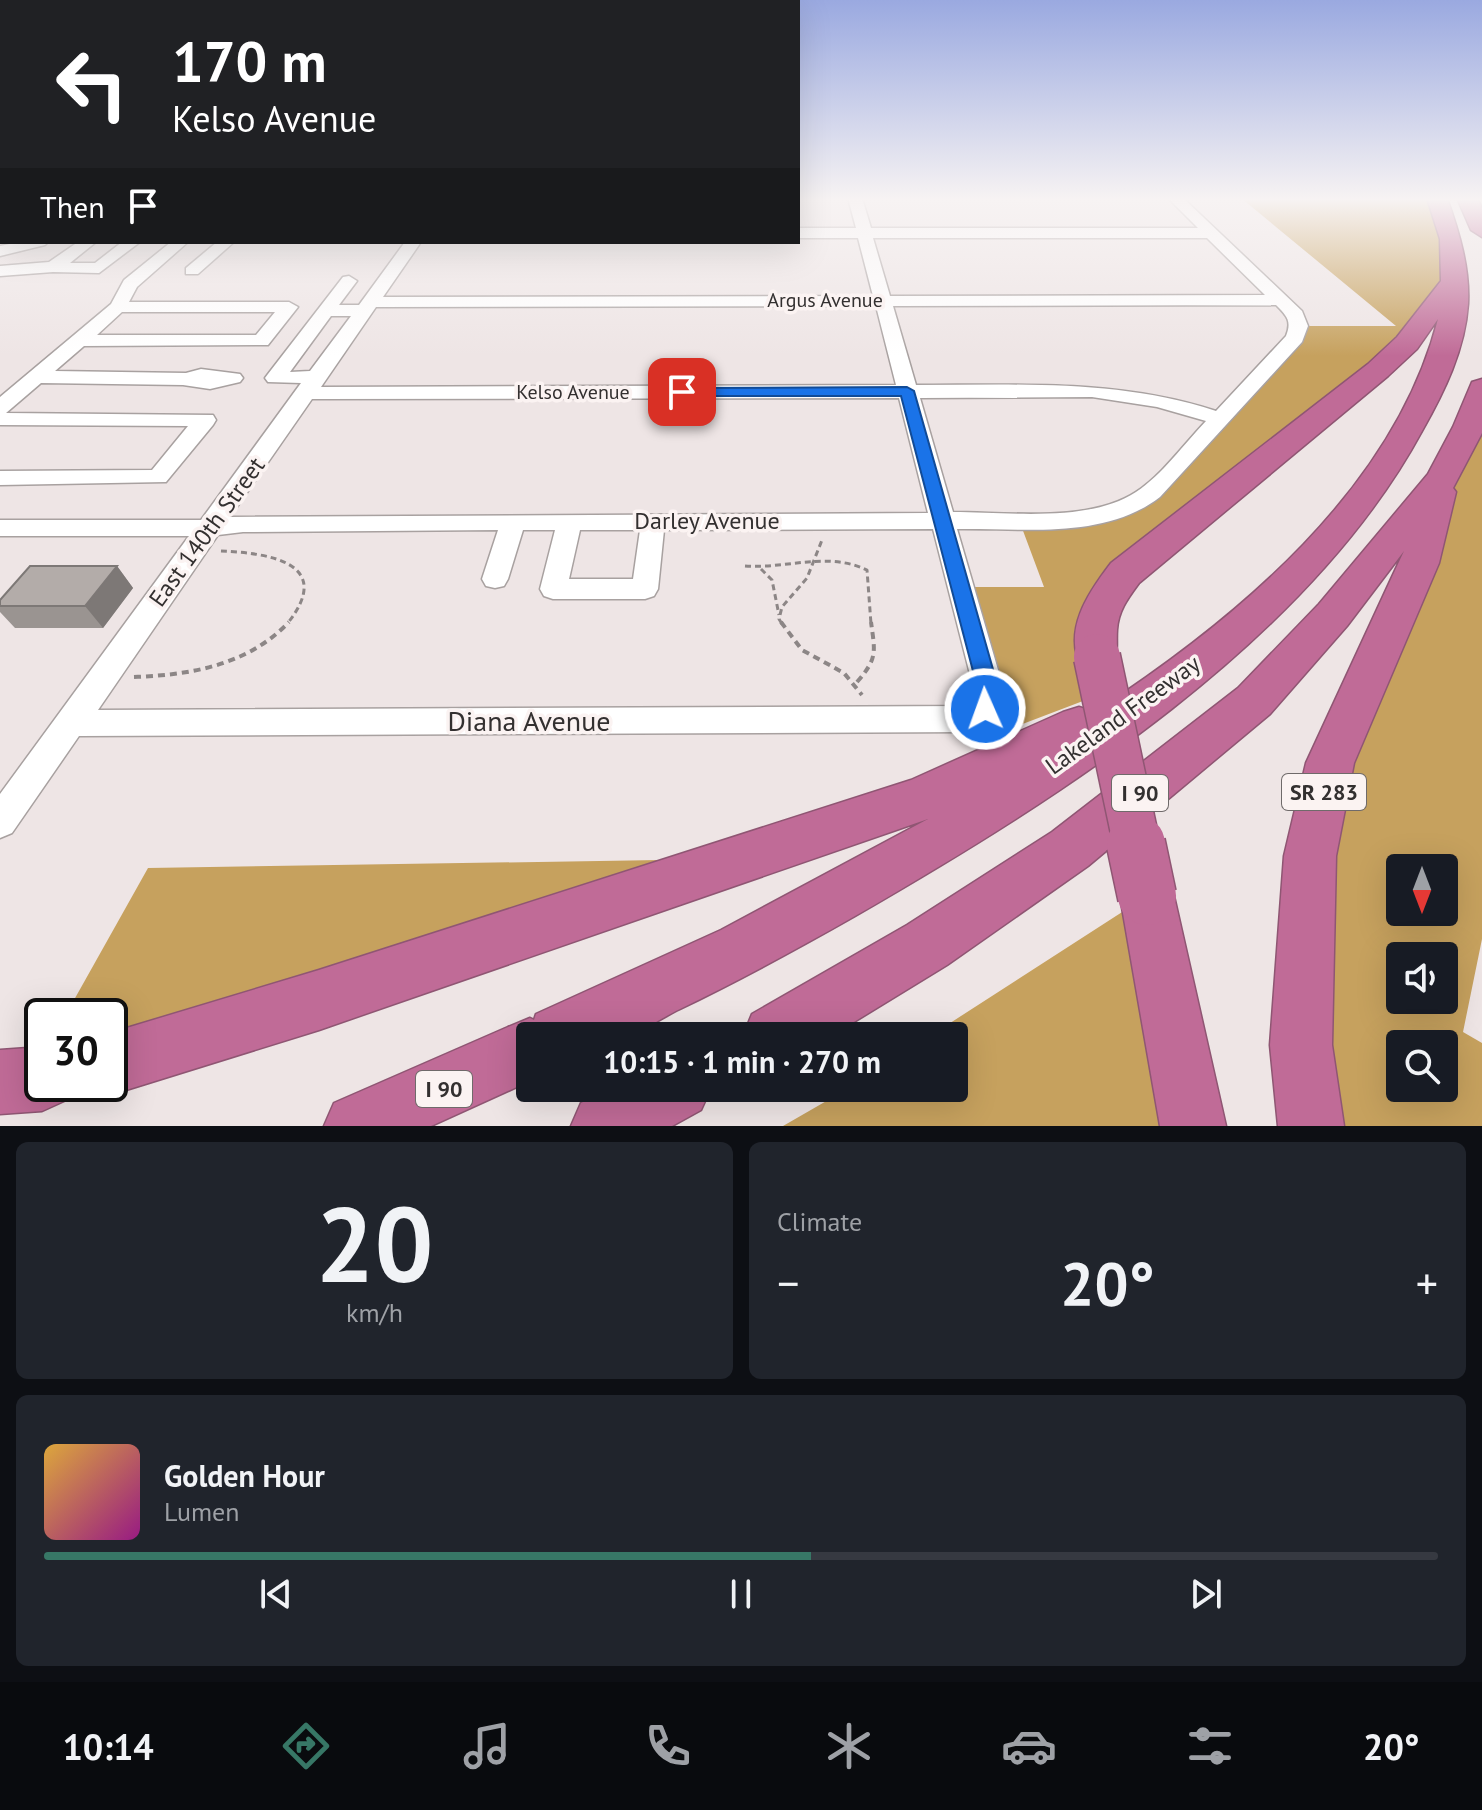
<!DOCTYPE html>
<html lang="en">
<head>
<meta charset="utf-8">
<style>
  body { margin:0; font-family:"PT Sans",sans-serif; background:#20242c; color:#f1f3f6; height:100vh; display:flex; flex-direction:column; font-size:30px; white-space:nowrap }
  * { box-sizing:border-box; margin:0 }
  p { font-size:26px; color:#9ea1a6 }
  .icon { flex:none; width:44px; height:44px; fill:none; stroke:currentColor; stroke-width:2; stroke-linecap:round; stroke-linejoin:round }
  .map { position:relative; height:1126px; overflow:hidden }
  .details { display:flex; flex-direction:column; gap:16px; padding:16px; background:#0d0f14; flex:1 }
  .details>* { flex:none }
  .banner { position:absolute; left:0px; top:0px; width:800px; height:244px; box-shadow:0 8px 32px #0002; background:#202124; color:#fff; overflow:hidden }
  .needle { width:52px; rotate:180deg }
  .fabs { position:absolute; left:1386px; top:854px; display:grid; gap:16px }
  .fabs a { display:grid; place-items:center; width:72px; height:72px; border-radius:8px; background:#171b24; box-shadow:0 8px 32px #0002; font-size:40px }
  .speed { position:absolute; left:24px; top:998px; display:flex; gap:16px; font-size:40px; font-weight:700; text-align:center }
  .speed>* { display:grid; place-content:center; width:104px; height:104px; border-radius:50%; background:#171b24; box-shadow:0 8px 32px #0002; line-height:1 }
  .speed .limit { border:4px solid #111; border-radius:12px; background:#fff; color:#111 }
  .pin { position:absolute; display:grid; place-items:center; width:68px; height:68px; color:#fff; margin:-34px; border-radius:16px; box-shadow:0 4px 12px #0006 }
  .me { position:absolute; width:88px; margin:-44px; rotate:358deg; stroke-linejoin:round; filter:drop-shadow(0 0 6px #0008) }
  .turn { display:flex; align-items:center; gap:28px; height:168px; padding:0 40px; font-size:36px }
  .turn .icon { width:104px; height:104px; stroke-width:2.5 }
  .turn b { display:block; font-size:56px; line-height:68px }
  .then { display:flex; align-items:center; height:76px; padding:0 40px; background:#0003; gap:16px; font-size:30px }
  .big { font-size:60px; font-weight:700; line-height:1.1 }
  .details .card { flex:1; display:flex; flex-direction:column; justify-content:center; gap:12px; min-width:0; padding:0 28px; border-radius:12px; background:#20242c }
  .details .dial { align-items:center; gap:0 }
  .dial b { font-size:104px; line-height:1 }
  .song { display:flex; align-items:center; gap:24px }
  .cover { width:96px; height:96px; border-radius:12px; background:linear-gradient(135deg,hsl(40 70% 55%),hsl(310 70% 35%)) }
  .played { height:8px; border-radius:4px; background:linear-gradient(90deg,#377766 55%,#363941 55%) }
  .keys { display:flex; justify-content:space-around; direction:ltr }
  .heat { display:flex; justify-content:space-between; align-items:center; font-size:44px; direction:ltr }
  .details .tiles { flex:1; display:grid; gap:16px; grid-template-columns:1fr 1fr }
  .card:last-child { grid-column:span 2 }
  .trip { position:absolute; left:516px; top:1022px; width:452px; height:80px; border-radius:8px; background:#171b24; box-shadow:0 8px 32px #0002; font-weight:700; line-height:80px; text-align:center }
  .dock { display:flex; height:128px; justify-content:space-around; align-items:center; background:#090b0e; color:#9ea1a6 }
  .dock .icon { width:56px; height:56px }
  .dock .current { color:#377766 }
  .dock b { font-size:36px; color:#f1f3f6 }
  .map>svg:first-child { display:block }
  .forest { fill:#c6a15e; fill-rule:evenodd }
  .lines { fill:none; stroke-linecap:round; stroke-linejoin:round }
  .minor-casing { stroke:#a8a1a0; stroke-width:3 }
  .highway-casing { stroke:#8f5673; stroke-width:3 }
  .path-far1 { stroke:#8c8686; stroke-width:3; stroke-dasharray:6 4; stroke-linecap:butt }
  .path { stroke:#8c8686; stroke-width:4; stroke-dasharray:7 5; stroke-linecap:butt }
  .minor { fill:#fff; fill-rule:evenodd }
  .highway { fill:#c06b97; fill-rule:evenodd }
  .highway-bridge-far1-casing { stroke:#8f5673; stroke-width:49; stroke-linecap:butt }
  .highway-bridge-casing { stroke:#8f5673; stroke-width:61; stroke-linecap:butt }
  .highway-bridge-far1 { stroke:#c06b97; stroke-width:46 }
  .highway-bridge { stroke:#c06b97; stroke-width:58 }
  .wall { fill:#9a9491 }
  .shaded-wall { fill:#7d7876 }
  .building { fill:#b3aca9; stroke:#7d7876; stroke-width:2 }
  .route { fill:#1a73e8; stroke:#114b97; stroke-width:2 }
  .labels { text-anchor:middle; stroke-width:7; stroke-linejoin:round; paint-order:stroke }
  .far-street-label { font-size:20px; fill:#333030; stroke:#fbf3f2 }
  .shield { fill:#fbf3f2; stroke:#6f6a6a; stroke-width:2 }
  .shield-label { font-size:22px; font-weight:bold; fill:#333030 }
  .street-label { font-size:24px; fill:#333030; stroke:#fbf3f2 }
  .near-street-label { font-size:28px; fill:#333030; stroke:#fbf3f2 }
</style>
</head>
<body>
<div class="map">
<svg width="1482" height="1126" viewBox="0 0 1482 1126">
  <rect width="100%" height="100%" fill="#eee5e5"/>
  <g class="forest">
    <polygon points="1241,198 1437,198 1456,279 1428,317 1125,573 1104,693 975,742 969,719 985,709 961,587 1044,587 1019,520 1139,503 1299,326 1396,326"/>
    <path d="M1482,388V939L1463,1032L1482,1043V1126H1311L1310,856ZM1400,868H1444V912H1400ZM1400,956H1444V1000H1400ZM1400,1044H1444V1088H1400Z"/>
    <polygon points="660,860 663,886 110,1064 110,1016 65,1016 148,868"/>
    <polygon points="1147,896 1193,1126 783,1126 849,1088 954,1088 954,1036 930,1036"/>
  </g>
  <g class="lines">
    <g class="minor-casing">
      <g id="minor">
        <path d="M848,198H862L871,228H1198L1168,198H1183L1302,311L1308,326L1302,342L1160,497C1104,540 1024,528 957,529L1005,694L996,718L969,732L79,736L12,833L0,838V794L189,536H0V520H201L301,383L268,382L265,378L268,374L343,277L349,276L357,281L339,305H359L405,242H421L383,297L873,296L858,238H798V228H856ZM873,238H1207L1265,295L890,296ZM1276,305C1287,316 1292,321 1286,336L1216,411C1118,379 1018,385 916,385L893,306ZM876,306L896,385L321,387L376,307ZM331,316H351L310,371L290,372ZM1092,397L1157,407L1206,421C1184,444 1162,475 1136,492C1089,523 1008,512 953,512L920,398ZM899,398L928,513L230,517L312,399ZM933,529L975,694L972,701L964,706L98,710L218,535L243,532L498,530L482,579L486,586L495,588L504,586L508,579L523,530H555L540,589L544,596L553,599H645L654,596L658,589L664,530ZM580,530H640L633,579H569Z"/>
        <polygon points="19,242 48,242 45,245 0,256 0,246"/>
        <polygon points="78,242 96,242 70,263 95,263 122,242 140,242 99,273 53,272 0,276 0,266 49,262"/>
        <path d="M171,242H188L137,287L129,302H289L298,307L268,345L84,346L55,371L186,373L201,369L240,374L243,378L240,382L210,389L183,385L41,383L6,413L213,415L216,420L213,425L166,482L0,485V471L152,470L188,426L0,425V397L111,304L124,280ZM122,312H275L256,335H97Z"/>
        <polygon points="217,242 234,242 198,274 186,274 186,268"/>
      </g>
    </g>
    <g class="highway-casing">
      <g id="highway">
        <path d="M1427,198H1447C1459,232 1470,268 1468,304C1465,350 1444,392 1422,431C1308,642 1058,799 855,916C797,949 740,980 680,1009C663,1017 644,1031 625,1036C604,1041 555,1036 530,1036V1081L431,1126H324L334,1103L508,1027L530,1018L534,1020L536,1014L721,930L928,819L319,1030L110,1095L88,1086L110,1084V1033L319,970L911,780L1063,712L1079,707L1095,712C1236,620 1395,489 1438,319L1417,349L1388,376L1139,583C1128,598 1118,611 1117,630C1116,645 1119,655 1112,669L1097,674L1082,669C1062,631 1088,593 1111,563L1368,364L1397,337L1441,281L1440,239Z"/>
        <polygon points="1457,198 1477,198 1482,208 1482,237 1471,230"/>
        <polygon points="1482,379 1482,433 1453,488 1456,492 1439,563 1354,763 1336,856 1332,1045 1344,1126 1278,1126 1270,1045 1284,856 1306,763 1404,551 1347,626 1270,714 1088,866 947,965 831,1036 743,1036 752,1014 907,925 1052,832 1238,688 1319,604 1428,474 1453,427 1472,382"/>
        <polygon points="1147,869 1166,877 1174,896 1226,1126 1160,1126 1120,896 1128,877"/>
        <polygon points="42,1047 42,1084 71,1084 64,1101 42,1111 0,1114 0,1050"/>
        <polygon points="611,1088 711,1088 701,1110 672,1126 571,1126 581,1103"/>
      </g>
    </g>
    <g class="path-far1">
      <path d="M221,551C269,553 336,563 287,624"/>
      <path d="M745,566C787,569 827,551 867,570L871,624"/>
      <polyline points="761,569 772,580 779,615"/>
      <polyline points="782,624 779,619 782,607 807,578 822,540"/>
    </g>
    <g class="path">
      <polyline points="781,622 802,650 844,673 862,695"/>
      <path d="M134,677C191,675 248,665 289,622"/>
      <path d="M857,682C878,658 875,652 871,622"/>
    </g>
    <use href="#minor" class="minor"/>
    <use href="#highway" class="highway"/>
    <g class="highway-bridge-far1-casing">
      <polyline id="highway-bridge-far1" points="1097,657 1137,846"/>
    </g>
    <g class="highway-bridge-casing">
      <polyline id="highway-bridge" points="1136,844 1147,896"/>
    </g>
    <use href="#highway-bridge-far1" class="highway-bridge-far1"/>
    <use href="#highway-bridge" class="highway-bridge"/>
  </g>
  <polygon class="wall" points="117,566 133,588 103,628 15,628 0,612 0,600"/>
  <polygon class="shaded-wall" points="117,566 133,588 103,628 85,606"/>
  <polygon class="building" points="30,566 117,566 85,606 0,606 0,600"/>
  <linearGradient id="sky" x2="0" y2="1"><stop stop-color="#9aa9e0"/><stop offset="0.56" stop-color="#f7f3f3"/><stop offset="1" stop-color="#f7f3f3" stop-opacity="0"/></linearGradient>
  <rect width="1482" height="356" fill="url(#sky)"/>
  <polygon class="route" points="907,387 914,391 1000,694 993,715 985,718 977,715 974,709 979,694 901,396 682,396 675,392 682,388"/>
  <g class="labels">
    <g class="far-street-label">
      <text x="825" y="307">Argus Avenue</text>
      <text x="573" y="399">Kelso Avenue</text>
    </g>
    <g class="shield">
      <rect x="1282" y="774" width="84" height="36" rx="6"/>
      <rect x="1112" y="775" width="56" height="36" rx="6"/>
      <rect x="416" y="1071" width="56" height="36" rx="6"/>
    </g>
    <g class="shield-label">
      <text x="1324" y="800">SR 283</text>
      <text x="1140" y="801">I 90</text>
      <text x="444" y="1097">I 90</text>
    </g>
    <g class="street-label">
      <text x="707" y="529">Darley Avenue</text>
      <text transform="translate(207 532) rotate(-54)" y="8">East 140th Street</text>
      <text transform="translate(1123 715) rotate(-36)" y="8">Lakeland Freeway</text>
    </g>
    <g class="near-street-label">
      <text x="529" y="731">Diana Avenue</text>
    </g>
  </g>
</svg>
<div class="fabs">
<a><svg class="needle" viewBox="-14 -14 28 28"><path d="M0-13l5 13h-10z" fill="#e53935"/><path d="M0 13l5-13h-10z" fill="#9ea1a6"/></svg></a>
<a><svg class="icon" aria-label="sound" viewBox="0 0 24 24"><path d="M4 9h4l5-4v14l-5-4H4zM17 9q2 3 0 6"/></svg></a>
<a><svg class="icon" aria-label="search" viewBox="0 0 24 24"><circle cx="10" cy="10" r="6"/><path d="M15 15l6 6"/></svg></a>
</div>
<div class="speed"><div class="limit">30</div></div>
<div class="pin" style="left:682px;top:392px;background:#d93025"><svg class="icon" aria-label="arrive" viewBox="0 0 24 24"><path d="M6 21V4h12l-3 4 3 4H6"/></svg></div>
<svg class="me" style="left:985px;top:709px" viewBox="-20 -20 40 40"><circle r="17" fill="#1a73e8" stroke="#fff" stroke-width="3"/><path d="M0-11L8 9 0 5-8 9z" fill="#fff"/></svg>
<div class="trip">10:15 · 1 min · 270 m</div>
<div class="banner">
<div class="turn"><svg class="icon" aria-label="left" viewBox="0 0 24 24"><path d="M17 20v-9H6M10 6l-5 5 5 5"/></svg><div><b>170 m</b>Kelso Avenue</div></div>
<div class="then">Then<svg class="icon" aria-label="arrive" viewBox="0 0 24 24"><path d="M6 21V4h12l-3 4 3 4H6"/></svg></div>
</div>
</div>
<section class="details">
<div class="tiles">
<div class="card dial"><b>20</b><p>km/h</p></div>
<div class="card"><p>Climate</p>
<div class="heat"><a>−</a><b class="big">20°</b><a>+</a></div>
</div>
<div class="card">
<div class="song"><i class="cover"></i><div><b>Golden Hour</b><p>Lumen</p></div></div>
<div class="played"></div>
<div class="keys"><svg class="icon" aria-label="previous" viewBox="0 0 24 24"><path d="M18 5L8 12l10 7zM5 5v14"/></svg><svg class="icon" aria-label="pause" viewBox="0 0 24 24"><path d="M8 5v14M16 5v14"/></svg><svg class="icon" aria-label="next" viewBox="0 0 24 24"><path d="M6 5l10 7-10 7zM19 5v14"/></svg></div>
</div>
</div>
</section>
<nav class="dock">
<b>10:14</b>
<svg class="icon current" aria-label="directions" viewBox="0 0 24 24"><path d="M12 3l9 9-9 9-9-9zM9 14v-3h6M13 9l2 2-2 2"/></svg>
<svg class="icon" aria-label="music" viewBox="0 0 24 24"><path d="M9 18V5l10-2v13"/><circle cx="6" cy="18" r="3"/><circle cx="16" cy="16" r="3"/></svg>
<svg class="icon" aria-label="phone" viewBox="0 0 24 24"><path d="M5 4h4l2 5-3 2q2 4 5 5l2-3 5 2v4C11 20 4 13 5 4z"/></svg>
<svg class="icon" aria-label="climate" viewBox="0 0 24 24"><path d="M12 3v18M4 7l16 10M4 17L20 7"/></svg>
<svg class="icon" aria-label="car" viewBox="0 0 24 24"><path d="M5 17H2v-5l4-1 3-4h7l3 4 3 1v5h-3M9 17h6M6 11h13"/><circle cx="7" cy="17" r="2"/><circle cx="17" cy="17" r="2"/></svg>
<svg class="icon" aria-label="filters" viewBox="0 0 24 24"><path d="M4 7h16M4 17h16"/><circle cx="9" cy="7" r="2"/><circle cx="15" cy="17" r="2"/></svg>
<b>20°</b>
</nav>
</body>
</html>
